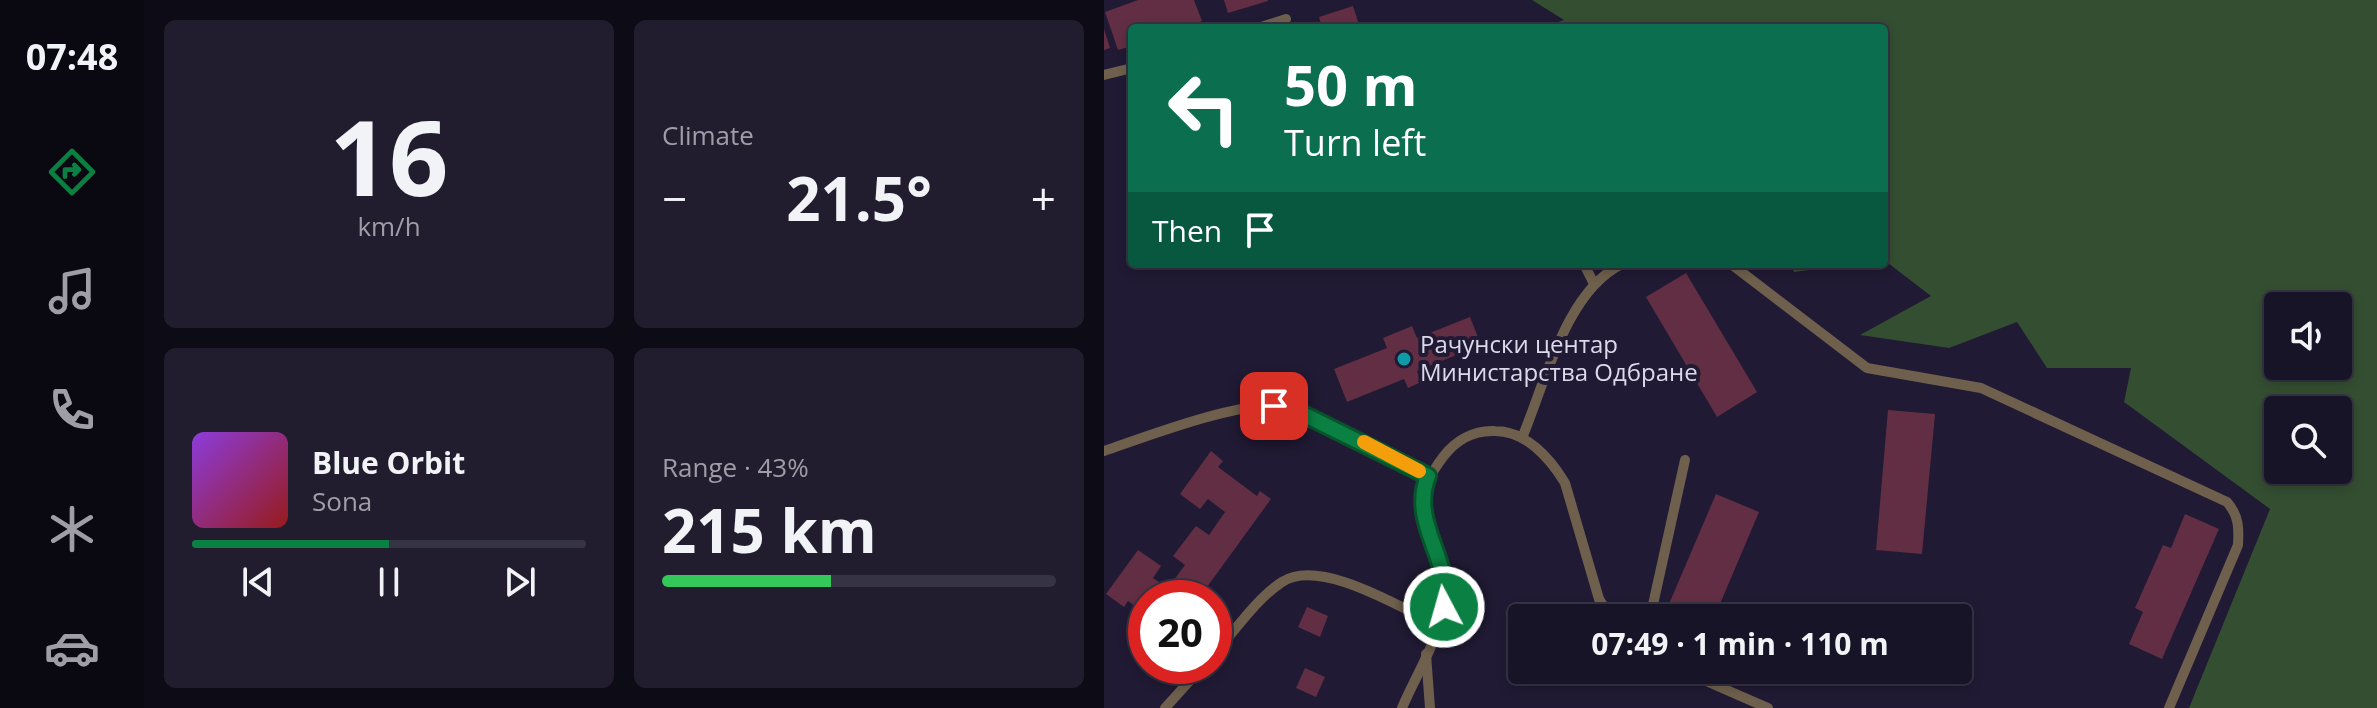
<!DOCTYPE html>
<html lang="en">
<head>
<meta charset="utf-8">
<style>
  body { margin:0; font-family:"Open Sans",sans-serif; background:#211d2f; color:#f1f3f6; height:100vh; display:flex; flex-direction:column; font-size:30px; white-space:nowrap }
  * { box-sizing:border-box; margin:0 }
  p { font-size:26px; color:#9f9ea7 }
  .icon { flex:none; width:44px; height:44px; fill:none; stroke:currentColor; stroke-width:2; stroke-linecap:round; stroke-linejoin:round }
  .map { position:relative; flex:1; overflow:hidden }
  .side { display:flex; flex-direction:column; gap:20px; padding:20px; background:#0d0b15; width:960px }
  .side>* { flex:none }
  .top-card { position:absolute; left:24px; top:24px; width:760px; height:244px; border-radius:8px; box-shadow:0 4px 12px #0003,0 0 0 2px #363344; background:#0b6e4f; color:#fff; overflow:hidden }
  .tools { position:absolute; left:1160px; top:292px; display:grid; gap:16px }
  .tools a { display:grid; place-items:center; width:88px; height:88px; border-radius:8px; background:#181427; box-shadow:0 4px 12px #0003,0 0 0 2px #363344; font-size:40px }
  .speed { position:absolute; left:24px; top:580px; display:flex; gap:16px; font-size:40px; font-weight:700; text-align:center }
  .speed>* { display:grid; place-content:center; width:104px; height:104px; border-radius:50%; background:#181427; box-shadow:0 4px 12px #0003,0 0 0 2px #363344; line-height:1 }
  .speed .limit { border:12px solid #d22; background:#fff; color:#111 }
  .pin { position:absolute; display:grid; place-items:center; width:68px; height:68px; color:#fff; margin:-34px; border-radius:16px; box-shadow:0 4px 12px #0006 }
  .me { position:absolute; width:88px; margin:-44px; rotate:354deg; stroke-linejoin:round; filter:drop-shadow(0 0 6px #0008) }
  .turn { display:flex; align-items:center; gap:28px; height:168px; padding:0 24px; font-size:36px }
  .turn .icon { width:104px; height:104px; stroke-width:2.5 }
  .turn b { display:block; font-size:56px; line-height:68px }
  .then { display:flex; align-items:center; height:76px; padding:0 24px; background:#0003; gap:16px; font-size:30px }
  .big { font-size:60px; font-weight:700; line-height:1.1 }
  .side .widget { flex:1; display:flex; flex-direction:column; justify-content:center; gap:12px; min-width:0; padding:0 28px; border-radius:12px; background:#211d2f }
  .side .dial { align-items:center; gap:0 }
  .dial b { font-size:104px; line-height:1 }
  .song { display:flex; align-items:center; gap:24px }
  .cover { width:96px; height:96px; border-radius:12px; background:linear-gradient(135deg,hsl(270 70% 55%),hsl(0 70% 35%)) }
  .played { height:8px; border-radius:4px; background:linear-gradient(90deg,#0b8043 50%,#363344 50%) }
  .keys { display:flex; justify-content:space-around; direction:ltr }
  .heat { display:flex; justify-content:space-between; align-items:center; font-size:44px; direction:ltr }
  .charge { height:12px; border-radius:6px; background:linear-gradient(90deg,#34c759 43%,#363344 0) }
  .side .tiles { flex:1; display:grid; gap:20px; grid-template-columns:repeat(2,1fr) }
  .trip { position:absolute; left:404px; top:604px; width:464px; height:80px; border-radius:8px; background:#181427; box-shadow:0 4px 12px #0003,0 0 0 2px #363344; font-weight:700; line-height:80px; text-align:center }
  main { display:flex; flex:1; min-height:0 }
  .tab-bar { display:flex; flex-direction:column; width:144px; justify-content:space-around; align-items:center; background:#0a0810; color:#9f9ea7 }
  .tab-bar .icon { width:56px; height:56px }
  .tab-bar .selected { color:#0b8043 }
  .tab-bar b { font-size:36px; color:#f1f3f6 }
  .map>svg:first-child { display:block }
  .green { fill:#344e31; fill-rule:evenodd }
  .building { fill:#622e43 }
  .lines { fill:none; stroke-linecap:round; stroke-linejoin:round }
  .service { stroke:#6e604c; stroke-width:10 }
  .route-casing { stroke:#07532c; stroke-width:20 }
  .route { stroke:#0b8043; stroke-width:14 }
  .slow { stroke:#f59e0b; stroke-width:14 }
  .culture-dot { fill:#0f9aa8; stroke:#201a34; stroke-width:3 }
  .labels { text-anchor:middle; stroke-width:8; stroke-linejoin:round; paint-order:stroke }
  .poi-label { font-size:24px; fill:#dcd9eb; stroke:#201a34; text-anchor:start }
</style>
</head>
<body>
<main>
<nav class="tab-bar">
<b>07:48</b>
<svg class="icon selected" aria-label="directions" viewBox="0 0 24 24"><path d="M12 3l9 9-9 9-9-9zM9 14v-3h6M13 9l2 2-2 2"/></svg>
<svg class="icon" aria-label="music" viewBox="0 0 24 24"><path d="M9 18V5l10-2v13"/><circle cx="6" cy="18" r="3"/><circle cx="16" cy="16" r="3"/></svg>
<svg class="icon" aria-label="phone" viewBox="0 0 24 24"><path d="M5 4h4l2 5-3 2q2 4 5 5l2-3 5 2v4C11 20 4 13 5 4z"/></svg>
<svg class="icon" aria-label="climate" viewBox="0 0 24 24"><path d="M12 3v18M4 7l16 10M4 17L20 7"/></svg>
<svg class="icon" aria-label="car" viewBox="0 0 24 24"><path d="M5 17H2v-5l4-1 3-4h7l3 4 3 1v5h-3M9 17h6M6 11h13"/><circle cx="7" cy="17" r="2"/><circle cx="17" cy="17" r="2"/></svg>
</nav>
<section class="side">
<div class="tiles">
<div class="widget dial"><b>16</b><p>km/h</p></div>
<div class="widget"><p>Climate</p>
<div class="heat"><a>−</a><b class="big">21.5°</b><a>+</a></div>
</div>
<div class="widget">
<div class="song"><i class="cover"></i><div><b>Blue Orbit</b><p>Sona</p></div></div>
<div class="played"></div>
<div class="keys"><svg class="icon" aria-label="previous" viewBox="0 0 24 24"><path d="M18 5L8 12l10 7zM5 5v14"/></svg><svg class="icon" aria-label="pause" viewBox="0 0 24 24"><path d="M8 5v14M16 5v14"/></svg><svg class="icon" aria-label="next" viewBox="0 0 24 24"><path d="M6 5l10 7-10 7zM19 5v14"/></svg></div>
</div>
<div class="widget"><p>Range · 43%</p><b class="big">215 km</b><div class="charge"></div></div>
</div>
</section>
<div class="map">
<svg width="1273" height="708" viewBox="0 0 1273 708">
  <rect width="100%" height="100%" fill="#201a34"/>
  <g class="green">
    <path d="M428,0H1273V708H1085L1166,509L1020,402L1027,368H943L913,322L845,348L756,335L827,296L780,260V28H437L460,20ZM1174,306H1234V366H1174ZM1174,410H1234V470H1174Z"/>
    <polygon points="687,264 750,264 690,272"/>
  </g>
  <g class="building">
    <polygon points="34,0 90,0 98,21 78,28 28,28 28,46 14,50 1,12"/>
    <polygon points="120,0 164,0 164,1 124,13"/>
    <polygon points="249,6 256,28 218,28 215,17"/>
    <polygon points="0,29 6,48 0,50"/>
    <polygon points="582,273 653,392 613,417 542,297"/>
    <polygon points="366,317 377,345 313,371 317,382 304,388 300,379 243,402 230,369 283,348 279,338 308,326 313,338"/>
    <polygon points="784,410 831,414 818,554 772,550"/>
    <polygon points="107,451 119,461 114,467 153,496 156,491 167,499 95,598 42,598 42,614 24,601 20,607 2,594 34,550 57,566 49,578 64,588 81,565 69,556 92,526 105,535 121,512 104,499 96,509 76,494"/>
    <polygon points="612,494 655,512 610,618 559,618"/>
    <polygon points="1081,514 1115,529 1058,659 1025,644 1039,612 1031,608 1059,545 1067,548"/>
    <polygon points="203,607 224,616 216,637 194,627"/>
    <polygon points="201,668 221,677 212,697 192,688"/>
  </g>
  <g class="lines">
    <g class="service">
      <polyline points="154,28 182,19"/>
      <polyline points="0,75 28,68"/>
      <polyline points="480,264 489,282"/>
      <path d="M627,264L763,368L877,388L1123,502C1135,516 1135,528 1134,545L1065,708"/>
      <path d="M418,438C441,383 462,291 518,264"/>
      <path d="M0,451C41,437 133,402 173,406C210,410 290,457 324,476"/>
      <polyline points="546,618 581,460"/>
      <path d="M110,654C131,631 152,599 178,582C216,557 297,608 334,625"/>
      <polyline points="322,654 326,708"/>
      <polyline points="577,670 664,708"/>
      <polyline points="61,708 99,666"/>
      <path d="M298,708C312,675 337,636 341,600C348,540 288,524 339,457C351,441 369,430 391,431C422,431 446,458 461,483L495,599L507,618"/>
    </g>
  </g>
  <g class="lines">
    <g class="route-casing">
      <path id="route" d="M170,406L199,414L324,476C305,524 349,560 340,607"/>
    </g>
    <use href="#route" class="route"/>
    <polyline class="slow" points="260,442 315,471"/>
  </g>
  <circle class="culture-dot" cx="300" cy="359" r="8"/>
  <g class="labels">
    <g class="poi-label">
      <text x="316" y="353">Рачунски центар<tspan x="316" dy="28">Министарства Одбране</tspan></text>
    </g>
  </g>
</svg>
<div class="tools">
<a><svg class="icon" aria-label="sound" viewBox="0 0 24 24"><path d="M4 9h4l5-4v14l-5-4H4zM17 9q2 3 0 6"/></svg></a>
<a><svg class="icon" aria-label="search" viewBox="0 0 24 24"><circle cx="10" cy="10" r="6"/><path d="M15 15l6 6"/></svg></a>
</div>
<div class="speed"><div class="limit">20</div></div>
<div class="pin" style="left:170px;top:406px;background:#d93025"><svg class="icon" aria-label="arrive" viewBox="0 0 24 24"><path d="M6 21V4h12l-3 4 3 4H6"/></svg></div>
<svg class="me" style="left:340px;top:607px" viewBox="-20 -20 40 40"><circle r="17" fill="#0b8043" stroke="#fff" stroke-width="3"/><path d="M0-11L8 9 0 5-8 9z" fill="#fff"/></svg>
<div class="trip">07:49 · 1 min · 110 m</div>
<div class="top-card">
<div class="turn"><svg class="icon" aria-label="left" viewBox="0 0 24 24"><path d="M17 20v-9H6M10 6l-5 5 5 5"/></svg><div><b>50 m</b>Turn left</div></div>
<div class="then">Then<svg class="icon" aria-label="arrive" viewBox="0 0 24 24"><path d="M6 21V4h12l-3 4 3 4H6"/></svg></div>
</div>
</div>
</main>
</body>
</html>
